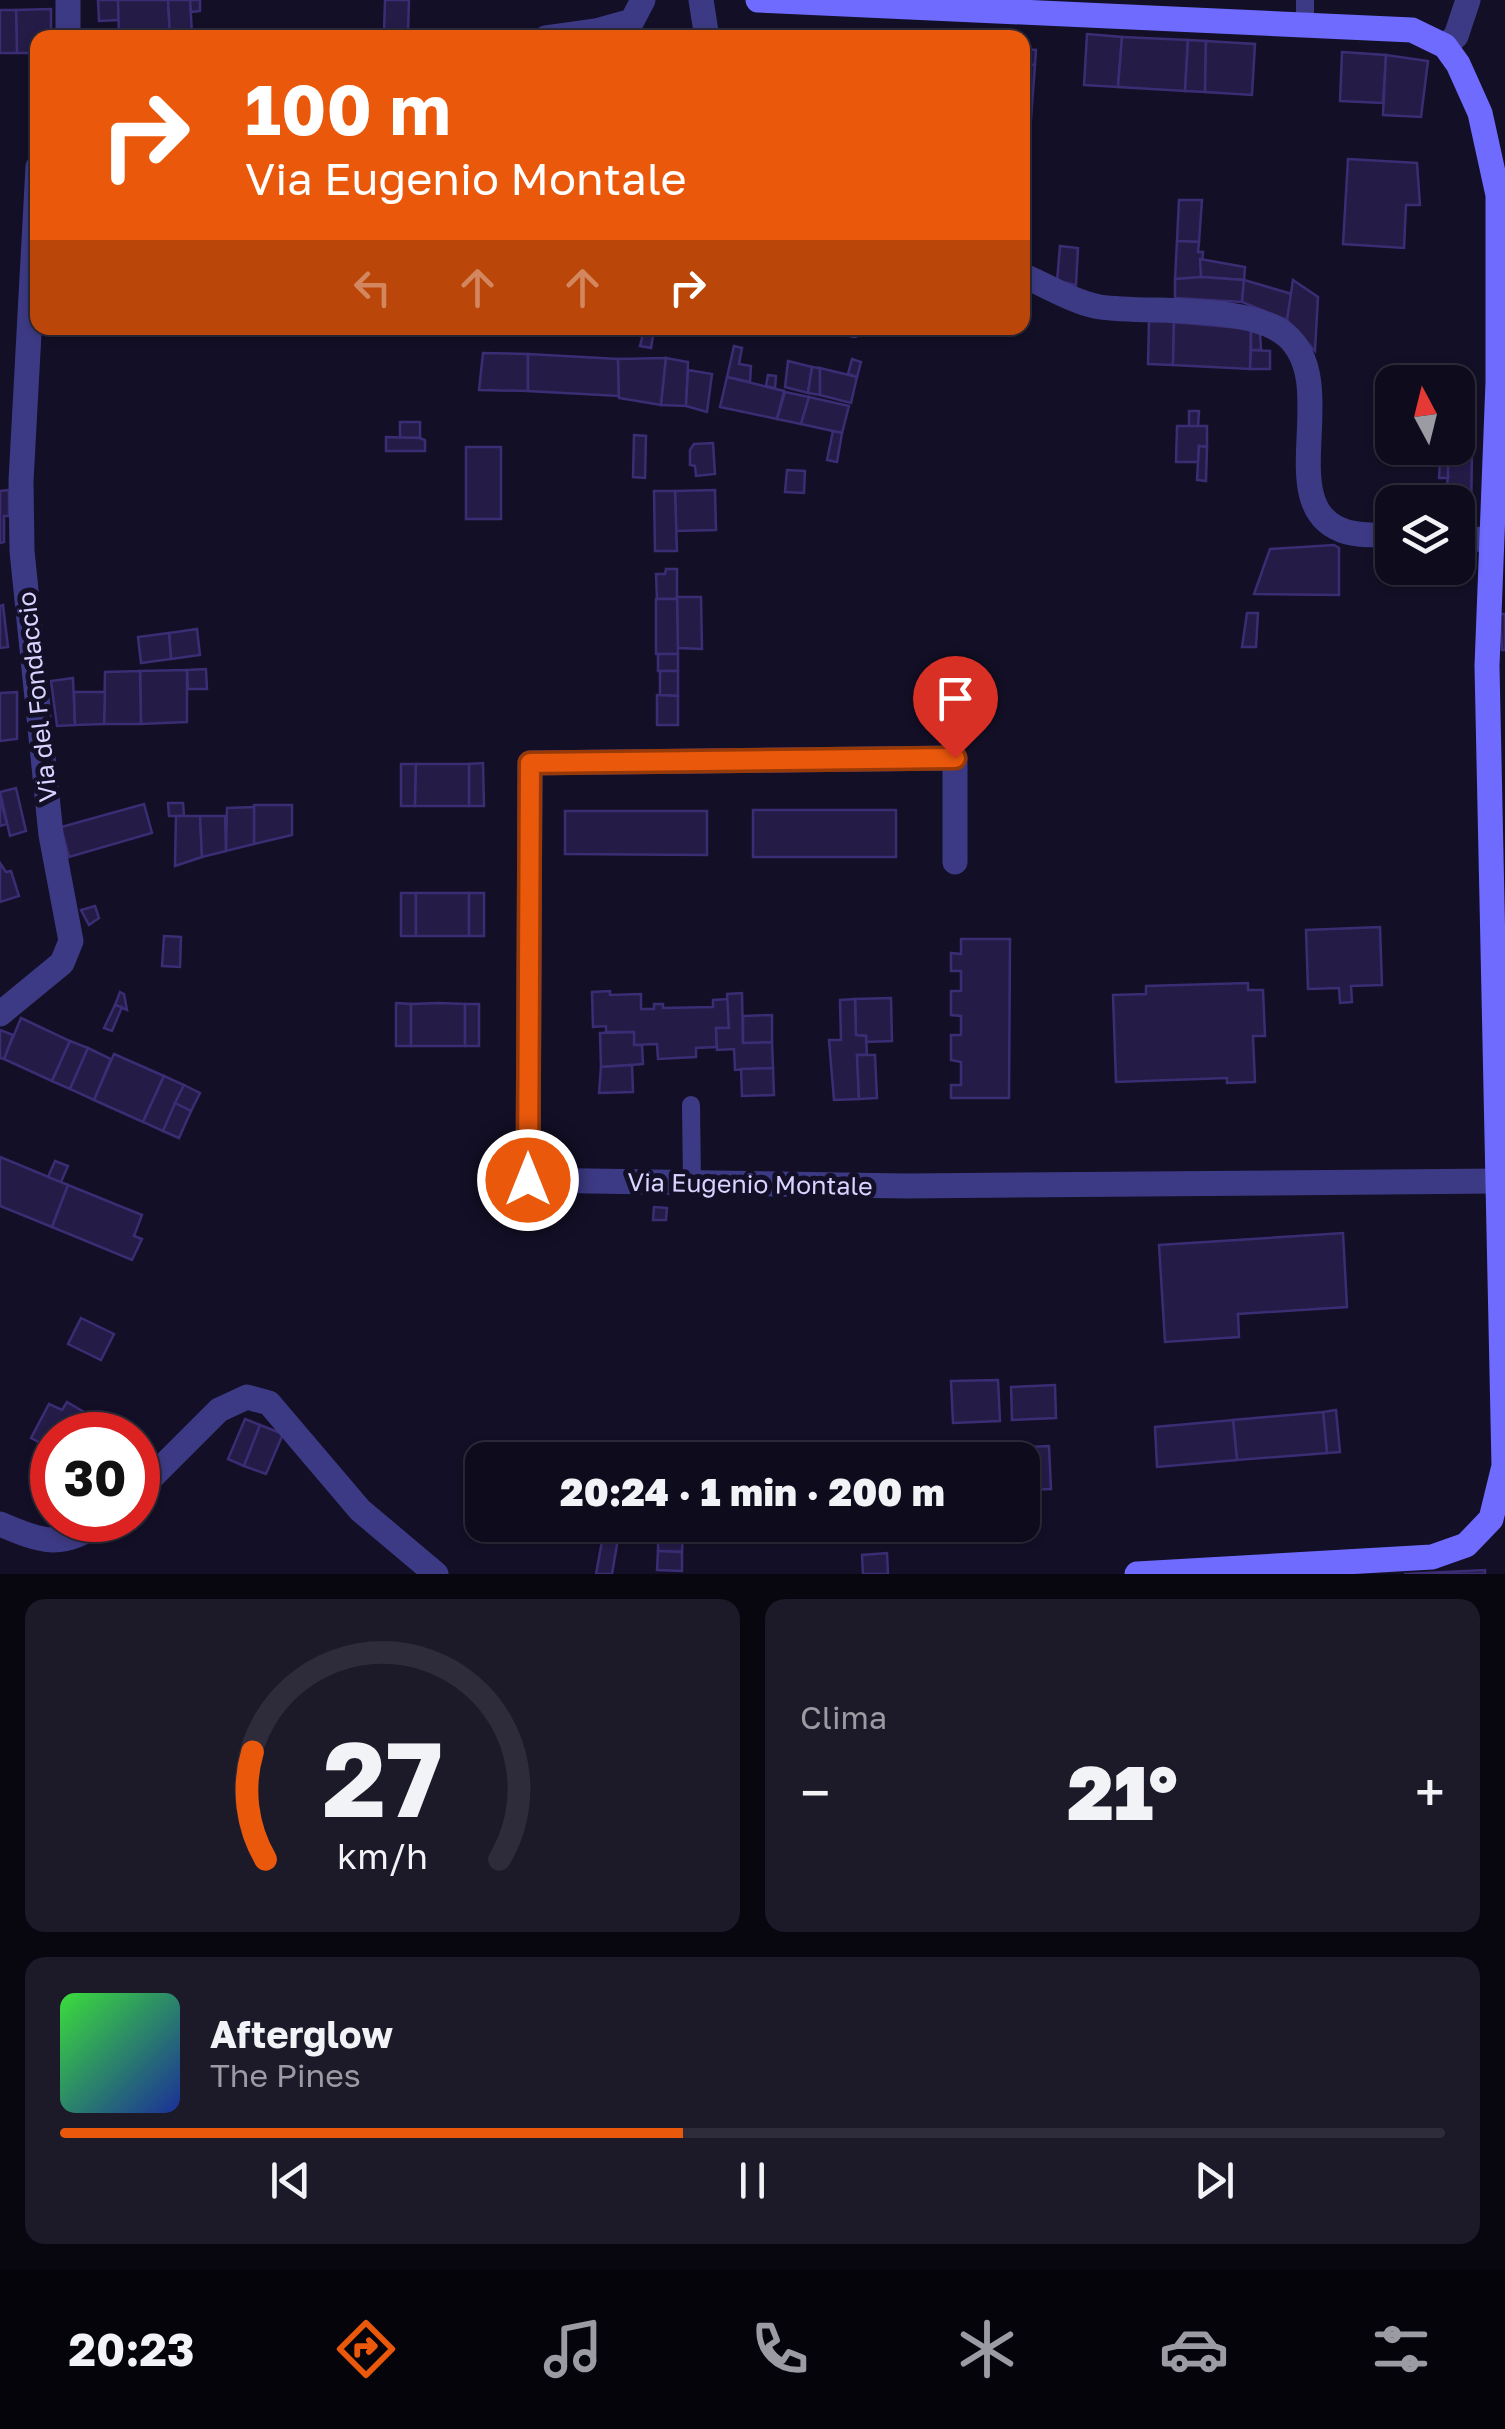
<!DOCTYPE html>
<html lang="it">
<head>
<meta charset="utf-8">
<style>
  body { margin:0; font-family:"Golos Text",sans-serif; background:#1c1929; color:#f1f3f6; height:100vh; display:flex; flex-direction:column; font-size:38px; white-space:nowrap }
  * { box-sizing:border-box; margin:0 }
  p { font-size:32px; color:#9b9ba3 }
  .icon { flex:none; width:55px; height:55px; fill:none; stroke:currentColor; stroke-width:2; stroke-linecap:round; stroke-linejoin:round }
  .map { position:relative; height:1574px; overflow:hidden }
  .details { display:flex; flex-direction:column; gap:25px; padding:25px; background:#08060f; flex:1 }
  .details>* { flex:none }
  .top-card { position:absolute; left:30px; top:30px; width:1000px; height:305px; border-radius:20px; box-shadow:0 2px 8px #0004,0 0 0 2px #2e2b3b; background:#ea580c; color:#fff; overflow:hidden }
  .needle { width:65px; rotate:353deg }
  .tools { position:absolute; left:1375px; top:365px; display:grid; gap:20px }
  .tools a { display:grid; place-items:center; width:100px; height:100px; border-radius:20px; background:#0e0b1c; box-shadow:0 2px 8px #0004,0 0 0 2px #2e2b3b; font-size:50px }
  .speed { position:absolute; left:30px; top:1412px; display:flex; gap:20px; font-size:50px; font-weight:700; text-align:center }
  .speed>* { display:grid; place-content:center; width:130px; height:130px; border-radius:50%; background:#0e0b1c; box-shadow:0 2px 8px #0004,0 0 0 2px #2e2b3b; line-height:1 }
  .speed .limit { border:15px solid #d22; background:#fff; color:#111 }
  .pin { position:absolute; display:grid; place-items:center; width:85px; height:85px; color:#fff; margin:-102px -42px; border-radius:50% 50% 50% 0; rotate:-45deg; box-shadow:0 0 10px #0007 }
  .pin .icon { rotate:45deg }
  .me { position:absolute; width:110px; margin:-55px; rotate:0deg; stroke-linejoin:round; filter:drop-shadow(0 0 8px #0008) }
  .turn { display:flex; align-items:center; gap:35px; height:210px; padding:0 50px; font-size:45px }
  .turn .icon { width:130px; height:130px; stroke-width:2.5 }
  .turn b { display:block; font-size:70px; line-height:85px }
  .lanes { display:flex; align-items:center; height:95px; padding:0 50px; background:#0003; justify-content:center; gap:50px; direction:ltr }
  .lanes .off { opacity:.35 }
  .big { font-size:75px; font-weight:800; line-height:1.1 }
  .details .tile { flex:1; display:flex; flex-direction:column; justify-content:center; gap:15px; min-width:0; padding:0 35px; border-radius:20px; background:#1c1929 }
  .details .dial { align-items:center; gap:0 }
  .dial svg { height:260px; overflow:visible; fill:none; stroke:#2e2b3b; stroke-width:7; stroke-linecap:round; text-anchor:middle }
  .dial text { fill:#f1f3f6; stroke:none }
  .song { display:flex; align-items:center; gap:30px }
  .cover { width:120px; height:120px; border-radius:15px; background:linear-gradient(135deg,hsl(120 70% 55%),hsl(230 70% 35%)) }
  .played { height:10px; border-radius:5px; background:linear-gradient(90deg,#ea580c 45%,#2e2b3b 45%) }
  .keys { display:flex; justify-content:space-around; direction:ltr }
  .heat { display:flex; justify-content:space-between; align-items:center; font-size:55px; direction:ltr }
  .details .tiles { flex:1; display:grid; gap:25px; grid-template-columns:1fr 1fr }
  .tile:last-child { grid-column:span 2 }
  .trip { position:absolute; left:465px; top:1442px; width:575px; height:100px; border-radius:20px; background:#0e0b1c; box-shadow:0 2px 8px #0004,0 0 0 2px #2e2b3b; font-weight:800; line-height:100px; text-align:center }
  .dock { display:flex; height:160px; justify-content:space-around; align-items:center; background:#06040b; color:#9b9ba3 }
  .dock .icon { width:70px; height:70px }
  .dock .active { color:#ea580c }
  .dock b { font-size:45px; color:#f1f3f6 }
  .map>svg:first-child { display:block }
  .building { fill:#241b47; stroke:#3b2d73; stroke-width:2.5 }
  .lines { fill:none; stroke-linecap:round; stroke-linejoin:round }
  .lane { stroke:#3d3a85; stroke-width:18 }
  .street { stroke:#3d3a85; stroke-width:25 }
  .secondary { stroke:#6f6bff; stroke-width:25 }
  .route-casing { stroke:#983908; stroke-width:25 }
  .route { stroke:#ea580c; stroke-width:18 }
  .labels { text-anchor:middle; stroke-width:10; stroke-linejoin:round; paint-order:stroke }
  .street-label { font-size:25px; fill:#d9d4ff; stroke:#130f26 }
</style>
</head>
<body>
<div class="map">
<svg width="1505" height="1574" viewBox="0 0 1505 1574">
  <rect width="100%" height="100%" fill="#130f26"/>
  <g class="building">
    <polygon points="98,0 118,0 119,20 99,21"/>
    <polygon points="118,0 168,0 170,35 119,37"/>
    <polygon points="168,0 190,0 192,34 170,35"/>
    <polygon points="190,0 200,0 200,11 191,12"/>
    <polygon points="385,0 409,0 408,33 384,32"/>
    <polygon points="51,9 51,38 38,38 38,53 17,53 16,10"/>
    <polygon points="0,10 16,10 17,53 0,53"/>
    <polygon points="1087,34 1122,37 1118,87 1084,85"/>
    <polygon points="1122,37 1188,40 1185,91 1118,87"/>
    <polygon points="1188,40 1206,41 1205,92 1185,91"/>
    <polygon points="1206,41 1255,44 1252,95 1205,92"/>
    <polygon points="1022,49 1036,50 1035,65 1022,65"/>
    <polygon points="1342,52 1386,55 1383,103 1340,101"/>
    <polygon points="1386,55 1428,61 1421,117 1383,115"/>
    <polygon points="1022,65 1035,65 1031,119 1022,119"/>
    <polygon points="1348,159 1417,163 1420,205 1406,205 1404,248 1343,244"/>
    <polygon points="1179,200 1202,200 1199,242 1177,241"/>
    <polygon points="1177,241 1199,242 1198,252 1203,252 1201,280 1175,279"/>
    <polygon points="1060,246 1078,248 1076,285 1057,281"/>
    <polygon points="1200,259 1245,267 1244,280 1201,277"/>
    <polygon points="1201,277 1244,280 1242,302 1175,298 1175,279"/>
    <polygon points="1244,280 1292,294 1287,320 1242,302"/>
    <polygon points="1293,280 1318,297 1315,351 1287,320"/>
    <polygon points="1149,320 1174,320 1173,365 1148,364"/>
    <polygon points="1174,322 1251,329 1250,369 1173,365"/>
    <polygon points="1251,329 1260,333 1261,350 1251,350"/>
    <polygon points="643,334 653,336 651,348 640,346"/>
    <polygon points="734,346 742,348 739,364 751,366 750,382 727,377"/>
    <polygon points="1251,350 1270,351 1270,369 1250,369"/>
    <polygon points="483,353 528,354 528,391 479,390"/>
    <polygon points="528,354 618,359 619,396 528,391"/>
    <polygon points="666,358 661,405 619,398 618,359"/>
    <polygon points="666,358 688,362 686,406 661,405"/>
    <polygon points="852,359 861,362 857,377 848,374"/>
    <polygon points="788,361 812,367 808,393 785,387"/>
    <polygon points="812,367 820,368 820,395 808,393"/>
    <polygon points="820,368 857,377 851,403 820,395"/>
    <polygon points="688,370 712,374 707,412 686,406"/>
    <polygon points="768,375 776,376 775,388 766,386"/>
    <polygon points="727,377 784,391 777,419 720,407"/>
    <polygon points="785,392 809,397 801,424 777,419"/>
    <polygon points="809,397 849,406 842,433 801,424"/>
    <polygon points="1189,411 1199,411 1198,427 1189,427"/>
    <rect x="400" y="422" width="20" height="16"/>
    <polygon points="1177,426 1207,426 1207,447 1199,446 1199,462 1176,462"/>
    <polygon points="833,431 842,433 837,462 827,460"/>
    <polygon points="634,435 646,436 645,478 633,477"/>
    <polygon points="386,437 420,438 425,440 425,451 386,451"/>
    <polygon points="713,443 715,474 696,476 695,466 690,465 690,450 694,444"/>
    <polygon points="1199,446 1207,447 1206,481 1197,480"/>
    <rect x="466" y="447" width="35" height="72"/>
    <polygon points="1448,452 1472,452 1471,516 1458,516 1458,502 1447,502"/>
    <polygon points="1440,460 1448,460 1448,478 1439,478"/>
    <polygon points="787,470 805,471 804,493 785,492"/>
    <polygon points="9,490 9,516 4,516 4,542 0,543 0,491"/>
    <polygon points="715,490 716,530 676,531 675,491"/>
    <polygon points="1447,490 1447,502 1439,502 1439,491"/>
    <polygon points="654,491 675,491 677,551 655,551"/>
    <polygon points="1334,545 1339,548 1339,595 1254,594 1270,549"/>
    <polygon points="666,569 677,569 677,599 657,599 656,574 665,574"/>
    <polygon points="677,597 701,597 702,649 678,648"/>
    <polygon points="656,599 677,599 678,654 656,654"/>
    <polygon points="3,605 8,647 0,648 0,606"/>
    <polygon points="1247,613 1258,613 1256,647 1242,647"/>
    <polygon points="1500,614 1505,614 1505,650 1502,650"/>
    <polygon points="197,629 200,655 171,659 169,633"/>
    <polygon points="169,633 171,659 141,663 138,637"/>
    <rect x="658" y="654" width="20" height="17"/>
    <polygon points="206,669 207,689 188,689 187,670"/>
    <polygon points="187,670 187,722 141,724 140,671"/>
    <polygon points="140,671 141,724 104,724 105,672"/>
    <polygon points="660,671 678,671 678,696 660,695"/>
    <polygon points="73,678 75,725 57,726 51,681"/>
    <polygon points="17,692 17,739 0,741 0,693"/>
    <polygon points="74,692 105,692 104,724 75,725"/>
    <polygon points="657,695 678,696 678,725 657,725"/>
    <polygon points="483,763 484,806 469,806 469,764"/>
    <polygon points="401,764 416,764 415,806 401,806"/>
    <polygon points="416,764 469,764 469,806 415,806"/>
    <polygon points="16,788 26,831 10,836 0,792"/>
    <polygon points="0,798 7,824 0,826"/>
    <polygon points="168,803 183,803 184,816 169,816"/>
    <polygon points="144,804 152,833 69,857 61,827"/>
    <polygon points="254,805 292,805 292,835 254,844"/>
    <polygon points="254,807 254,844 226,851 227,808"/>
    <rect x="753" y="810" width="143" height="47"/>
    <polygon points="565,811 707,811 707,855 565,854"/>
    <polygon points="176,816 200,816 202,857 175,866"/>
    <polygon points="200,816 225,816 226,851 202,857"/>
    <polygon points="0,863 6,872 11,871 19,896 0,902"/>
    <rect x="401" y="893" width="15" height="43"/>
    <rect x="416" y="893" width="53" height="43"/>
    <rect x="469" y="893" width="15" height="43"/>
    <polygon points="95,906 99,918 89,925 81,910"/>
    <polygon points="1380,927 1382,985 1351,986 1352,1002 1340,1003 1339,988 1308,989 1306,930"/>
    <polygon points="164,936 181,937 180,967 162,966"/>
    <polygon points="961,939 1010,939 1009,1098 951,1098 951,1085 961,1085 961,1062 951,1060 951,1035 961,1035 961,1016 951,1015 951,991 961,991 961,971 951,971 951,953 961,954"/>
    <polygon points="1248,983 1248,990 1263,990 1265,1036 1253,1036 1255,1082 1227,1083 1227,1078 1116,1082 1113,995 1146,994 1146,986"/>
    <polygon points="610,991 610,995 641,994 641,1009 654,1009 654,1004 663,1004 663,1008 713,1007 713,1000 728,999 729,1028 716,1028 717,1047 696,1048 696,1057 658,1059 657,1044 634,1045 634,1032 606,1032 606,1026 593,1027 592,992"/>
    <polygon points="120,992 124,994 127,1010 115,1005"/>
    <polygon points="742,993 743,1043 772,1042 773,1068 735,1070 734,1049 717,1050 716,1028 729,1028 727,994"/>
    <polygon points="891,998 892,1041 866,1042 866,1036 856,1035 855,999"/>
    <polygon points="855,999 856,1035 866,1036 867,1055 857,1055 859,1099 834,1100 829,1040 841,1040 840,1000"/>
    <polygon points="396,1003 411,1004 411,1046 396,1046"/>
    <polygon points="439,1003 465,1004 465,1046 411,1046 411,1004"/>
    <rect x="465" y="1004" width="14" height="42"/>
    <polygon points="115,1005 122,1007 112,1031 104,1028"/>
    <polygon points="772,1015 772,1042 743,1043 743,1016"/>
    <polygon points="21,1018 70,1041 52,1081 4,1059"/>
    <polygon points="0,1030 13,1035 4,1059 0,1058"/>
    <polygon points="634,1032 634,1045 642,1045 643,1064 601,1067 600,1033"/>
    <polygon points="70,1041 88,1048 70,1089 52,1081"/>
    <polygon points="88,1048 111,1059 94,1100 70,1089"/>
    <polygon points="114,1054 164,1076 143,1122 94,1100"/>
    <polygon points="857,1055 875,1055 877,1098 859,1099"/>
    <polygon points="632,1065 633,1092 599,1093 601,1067"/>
    <polygon points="773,1068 774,1095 742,1096 741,1069"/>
    <polygon points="164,1076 184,1085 163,1131 143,1122"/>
    <polygon points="184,1085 200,1093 191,1111 175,1103"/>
    <polygon points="175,1103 191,1111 179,1138 163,1131"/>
    <polygon points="0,1157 68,1185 52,1227 0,1206"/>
    <polygon points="55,1161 68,1166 61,1182 48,1177"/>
    <polygon points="68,1185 142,1215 134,1236 142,1239 132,1260 52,1227"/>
    <polygon points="654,1207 667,1208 666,1220 653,1220"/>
    <polygon points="1343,1233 1347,1307 1238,1314 1239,1337 1165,1342 1159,1245"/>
    <polygon points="81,1318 114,1334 101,1360 68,1344"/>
    <polygon points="998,1380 1000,1421 953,1423 951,1381"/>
    <polygon points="1055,1385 1056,1418 1012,1420 1011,1387"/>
    <polygon points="67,1402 84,1412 72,1435 52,1435 52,1449 31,1438 49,1404 62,1410"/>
    <polygon points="1336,1410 1340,1452 1327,1453 1323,1412"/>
    <polygon points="1323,1412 1327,1453 1237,1460 1233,1420"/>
    <polygon points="245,1419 260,1425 244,1466 228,1459"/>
    <polygon points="1233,1420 1237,1460 1157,1467 1155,1427"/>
    <polygon points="260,1425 283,1434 266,1474 244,1466"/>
    <polygon points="1049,1446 1051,1489 1022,1490 1022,1460 894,1460 893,1453"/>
    <polygon points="605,1525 620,1527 612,1574 596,1574"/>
    <polygon points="658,1531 683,1531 682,1552 658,1551"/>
    <polygon points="658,1551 682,1552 682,1571 657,1570"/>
    <polygon points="887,1553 888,1574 863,1574 862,1555"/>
    <polygon points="1485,1570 1485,1574 1404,1574"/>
  </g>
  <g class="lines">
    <g class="lane">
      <polyline points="1305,23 1305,0"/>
      <polyline points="849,328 854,329"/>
      <polyline points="691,1105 692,1183"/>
    </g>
    <g class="street">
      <polyline points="68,0 68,38"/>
      <polyline points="701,0 707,38"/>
      <polyline points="546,38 596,31 632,21 643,0"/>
      <polyline points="1445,46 1456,36 1468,0"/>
      <path d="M1022,275C1046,285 1075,303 1100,307C1149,314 1249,303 1287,336C1343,386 1269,509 1347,532C1361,536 1378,535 1392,535"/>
      <polyline points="1458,538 1490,540"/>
      <polyline points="955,862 955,758 530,763 528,1180 906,1186 1498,1181"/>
      <polyline points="0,1014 62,963 71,941 51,835 22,551 21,481 38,167"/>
      <polyline points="138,1491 219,1410 247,1397 269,1403 360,1510 436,1574"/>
      <path d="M0,1524C42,1542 64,1550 102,1520"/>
    </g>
    <polyline class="secondary" points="758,0 1412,30 1445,46 1458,64 1480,113 1498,195 1498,382 1487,666 1504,1466 1491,1519 1466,1545 1432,1557 1137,1574"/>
  </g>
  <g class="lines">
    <g class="route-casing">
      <polyline id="route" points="528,1180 530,763 955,758"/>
    </g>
    <use href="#route" class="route"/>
  </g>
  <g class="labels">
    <g class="street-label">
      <text transform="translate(37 697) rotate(-96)" y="9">Via del Fondaccio</text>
      <text transform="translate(750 1184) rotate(1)" y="9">Via Eugenio Montale</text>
    </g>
  </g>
</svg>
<div class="tools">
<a><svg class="needle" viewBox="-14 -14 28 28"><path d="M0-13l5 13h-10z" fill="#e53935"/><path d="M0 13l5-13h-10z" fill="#9b9ba3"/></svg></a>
<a><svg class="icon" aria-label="layers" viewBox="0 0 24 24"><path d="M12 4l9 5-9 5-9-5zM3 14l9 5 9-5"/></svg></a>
</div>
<div class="speed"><div class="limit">30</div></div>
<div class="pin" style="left:955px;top:758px;background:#d93025"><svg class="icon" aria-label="arrive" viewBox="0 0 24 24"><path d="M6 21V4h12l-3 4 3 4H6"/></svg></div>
<svg class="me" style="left:528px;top:1180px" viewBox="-20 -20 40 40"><circle r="17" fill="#ea580c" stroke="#fff" stroke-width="3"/><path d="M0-11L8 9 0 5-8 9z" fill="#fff"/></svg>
<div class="trip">20:24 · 1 min · 200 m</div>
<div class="top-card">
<div class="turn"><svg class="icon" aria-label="right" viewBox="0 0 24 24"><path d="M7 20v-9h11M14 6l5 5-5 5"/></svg><div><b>100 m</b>Via Eugenio Montale</div></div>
<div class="lanes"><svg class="icon off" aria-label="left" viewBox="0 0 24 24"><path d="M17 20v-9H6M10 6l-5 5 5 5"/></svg><svg class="icon off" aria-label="ahead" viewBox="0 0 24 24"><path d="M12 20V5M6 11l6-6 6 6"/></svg><svg class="icon off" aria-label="ahead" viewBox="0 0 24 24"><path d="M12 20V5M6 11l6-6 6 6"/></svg><svg class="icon" aria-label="right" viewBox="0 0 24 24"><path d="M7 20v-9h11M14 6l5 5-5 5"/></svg></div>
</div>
</div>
<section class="details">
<div class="tiles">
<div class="tile dial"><svg viewBox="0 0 100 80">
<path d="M14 69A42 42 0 1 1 86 69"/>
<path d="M14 69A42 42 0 0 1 10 36" stroke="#ea580c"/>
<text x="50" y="56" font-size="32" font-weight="700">27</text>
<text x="50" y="72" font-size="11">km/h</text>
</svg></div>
<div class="tile"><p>Clima</p>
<div class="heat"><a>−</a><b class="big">21°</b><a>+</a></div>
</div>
<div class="tile">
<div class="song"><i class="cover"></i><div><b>Afterglow</b><p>The Pines</p></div></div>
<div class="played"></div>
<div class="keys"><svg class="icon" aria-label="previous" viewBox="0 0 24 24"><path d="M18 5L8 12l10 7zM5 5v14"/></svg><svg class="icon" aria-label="pause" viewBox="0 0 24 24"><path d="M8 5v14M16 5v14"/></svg><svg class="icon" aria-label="next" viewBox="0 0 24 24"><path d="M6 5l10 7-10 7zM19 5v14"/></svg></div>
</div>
</div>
</section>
<nav class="dock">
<b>20:23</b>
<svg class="icon active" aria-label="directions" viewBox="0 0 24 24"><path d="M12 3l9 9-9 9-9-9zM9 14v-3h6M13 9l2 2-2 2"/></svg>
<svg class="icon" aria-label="music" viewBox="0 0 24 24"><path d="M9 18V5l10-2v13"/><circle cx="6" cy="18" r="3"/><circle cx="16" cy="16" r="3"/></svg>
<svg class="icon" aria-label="phone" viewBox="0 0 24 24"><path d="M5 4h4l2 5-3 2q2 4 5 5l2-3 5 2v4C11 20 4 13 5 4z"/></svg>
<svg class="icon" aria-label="climate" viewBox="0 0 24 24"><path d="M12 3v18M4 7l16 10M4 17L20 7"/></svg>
<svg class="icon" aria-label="car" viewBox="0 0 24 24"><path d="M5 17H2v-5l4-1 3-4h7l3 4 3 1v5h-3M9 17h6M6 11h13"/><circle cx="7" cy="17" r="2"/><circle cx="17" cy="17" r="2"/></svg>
<svg class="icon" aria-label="filters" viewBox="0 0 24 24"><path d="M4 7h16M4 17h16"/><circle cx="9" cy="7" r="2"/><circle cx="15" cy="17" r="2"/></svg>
</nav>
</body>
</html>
